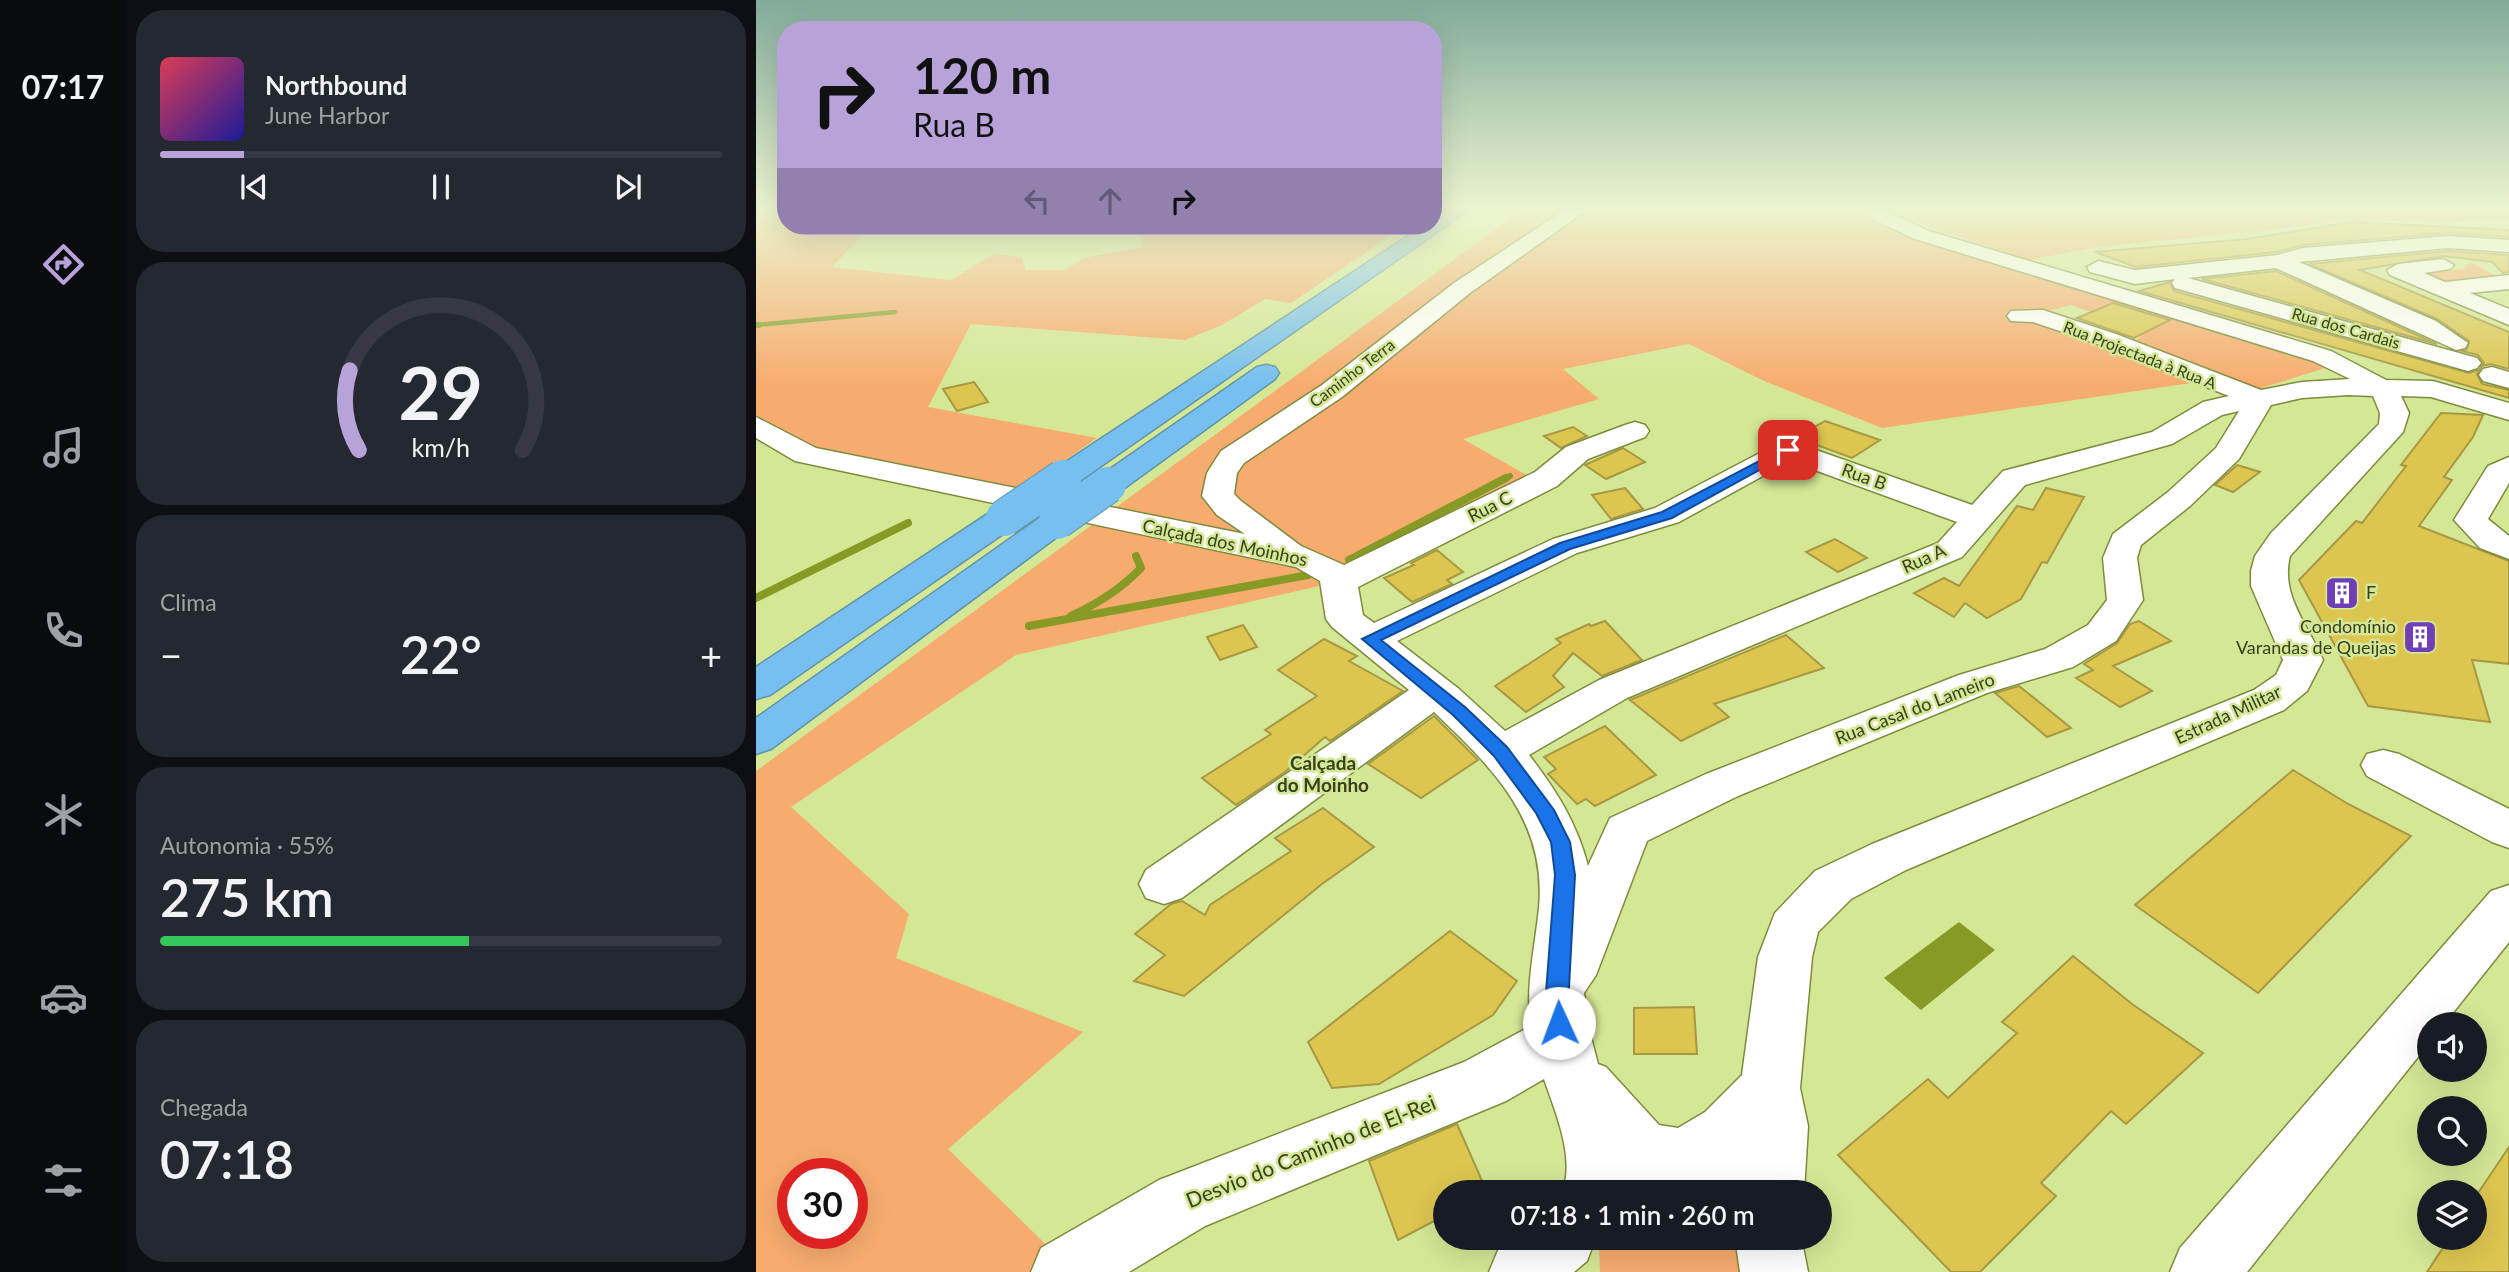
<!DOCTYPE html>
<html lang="pt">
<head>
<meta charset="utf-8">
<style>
  body { margin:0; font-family:Lato,sans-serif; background:#242831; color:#f1f3f6; height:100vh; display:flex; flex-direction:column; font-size:26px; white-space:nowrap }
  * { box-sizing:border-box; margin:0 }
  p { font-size:23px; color:#9ea1a6 }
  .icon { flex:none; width:38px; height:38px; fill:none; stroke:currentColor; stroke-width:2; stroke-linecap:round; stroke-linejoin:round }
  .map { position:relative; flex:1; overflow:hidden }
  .panel { display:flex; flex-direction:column; gap:10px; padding:10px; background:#0d0f14; width:630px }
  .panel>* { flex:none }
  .top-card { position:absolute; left:21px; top:21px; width:665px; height:214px; border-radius:28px; box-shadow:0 7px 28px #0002; background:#b7a2d9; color:#111; overflow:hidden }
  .fabs { position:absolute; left:1661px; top:1012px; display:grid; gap:14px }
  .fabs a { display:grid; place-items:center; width:70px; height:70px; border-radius:50%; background:#171b24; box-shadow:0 7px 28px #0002; font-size:35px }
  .speed { position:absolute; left:21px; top:1158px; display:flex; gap:14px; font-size:35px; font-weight:700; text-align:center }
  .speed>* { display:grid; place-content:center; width:91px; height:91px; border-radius:50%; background:#171b24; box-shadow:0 7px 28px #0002; line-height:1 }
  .speed .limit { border:10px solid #d22; background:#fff; color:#111 }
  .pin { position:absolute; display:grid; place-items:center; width:60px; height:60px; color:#fff; margin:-30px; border-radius:14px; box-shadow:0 4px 10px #0006 }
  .me { position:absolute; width:77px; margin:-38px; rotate:358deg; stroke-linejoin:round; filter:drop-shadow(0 0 5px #0008) }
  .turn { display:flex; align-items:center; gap:24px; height:147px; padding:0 21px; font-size:32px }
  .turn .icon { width:91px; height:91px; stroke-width:2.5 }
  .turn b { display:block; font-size:49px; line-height:60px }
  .lanes { display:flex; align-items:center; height:66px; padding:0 21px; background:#0003; justify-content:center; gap:35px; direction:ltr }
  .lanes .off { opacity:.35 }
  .big { font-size:52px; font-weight:600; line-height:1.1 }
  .panel .card { flex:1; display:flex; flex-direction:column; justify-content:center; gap:10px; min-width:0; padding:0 24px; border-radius:28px; background:#242831 }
  .panel .dial { align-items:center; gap:0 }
  .dial svg { height:182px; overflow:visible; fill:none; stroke:#363941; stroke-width:7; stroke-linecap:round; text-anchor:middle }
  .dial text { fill:#f1f3f6; stroke:none }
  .song { display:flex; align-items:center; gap:21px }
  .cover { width:84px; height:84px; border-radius:10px; background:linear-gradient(135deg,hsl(350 70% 55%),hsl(240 70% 35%)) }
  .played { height:7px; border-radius:4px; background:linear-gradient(90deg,#b7a2d9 15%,#363941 15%) }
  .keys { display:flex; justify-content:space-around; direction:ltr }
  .heat { display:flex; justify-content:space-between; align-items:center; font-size:38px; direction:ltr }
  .charge { height:10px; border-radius:5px; background:linear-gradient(90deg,#34c759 55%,#363941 0) }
  .trip { position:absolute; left:677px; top:1180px; width:399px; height:70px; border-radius:35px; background:#171b24; box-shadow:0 7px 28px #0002; font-weight:600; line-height:70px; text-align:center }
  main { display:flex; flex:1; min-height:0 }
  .tabs { display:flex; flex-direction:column; width:126px; justify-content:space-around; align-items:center; background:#090b0e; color:#9ea1a6 }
  .tabs .icon { width:49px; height:49px }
  .tabs .on { color:#b7a2d9 }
  .tabs b { font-size:32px; color:#f1f3f6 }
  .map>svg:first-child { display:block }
  .green { fill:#f7ac6f; fill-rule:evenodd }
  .water { fill:#869a25 }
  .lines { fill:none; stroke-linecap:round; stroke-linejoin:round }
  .stream-far2 { stroke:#869a25; stroke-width:4.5 }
  .stream-far1 { stroke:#869a25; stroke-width:6 }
  .stream { stroke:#869a25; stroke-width:8 }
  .building { fill:#dcc650; stroke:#a89843; stroke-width:2 }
  .minor-casing { stroke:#7c8c3c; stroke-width:3 }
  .highway-casing { stroke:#6193a6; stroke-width:3 }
  .minor { fill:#fff; fill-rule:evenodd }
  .highway { fill:#76bff0; fill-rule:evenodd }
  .highway-bridge-far1-casing { stroke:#6193a6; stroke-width:29; stroke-linecap:butt }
  .highway-bridge-casing { stroke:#6193a6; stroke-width:38; stroke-linecap:butt }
  .highway-bridge-far1 { stroke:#76bff0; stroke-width:27 }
  .highway-bridge { stroke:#76bff0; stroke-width:36 }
  .route { fill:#1a73e8; stroke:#114b97; stroke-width:2 }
  .labels { text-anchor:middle; stroke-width:5; stroke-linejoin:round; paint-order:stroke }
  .far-street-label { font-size:16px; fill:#39401e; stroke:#d4e795 }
  .street-label { font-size:18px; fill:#39401e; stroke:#d4e795 }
  .poi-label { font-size:18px; fill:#39401e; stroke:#d4e795; text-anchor:start }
  .neighbourhood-label { font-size:19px; font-weight:bold; fill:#39401e; stroke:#d4e795 }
  .near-street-label { font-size:21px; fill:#39401e; stroke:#d4e795 }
</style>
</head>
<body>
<main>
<nav class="tabs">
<b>07:17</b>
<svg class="icon on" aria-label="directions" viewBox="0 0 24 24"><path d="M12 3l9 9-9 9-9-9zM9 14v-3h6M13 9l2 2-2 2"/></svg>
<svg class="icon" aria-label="music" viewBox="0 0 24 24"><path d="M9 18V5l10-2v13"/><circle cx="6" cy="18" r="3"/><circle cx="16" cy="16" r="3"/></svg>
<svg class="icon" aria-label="phone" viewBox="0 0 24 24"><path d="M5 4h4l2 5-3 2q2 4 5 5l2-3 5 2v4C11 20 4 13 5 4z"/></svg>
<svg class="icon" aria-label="climate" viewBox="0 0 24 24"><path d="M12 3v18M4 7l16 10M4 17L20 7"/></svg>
<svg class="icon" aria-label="car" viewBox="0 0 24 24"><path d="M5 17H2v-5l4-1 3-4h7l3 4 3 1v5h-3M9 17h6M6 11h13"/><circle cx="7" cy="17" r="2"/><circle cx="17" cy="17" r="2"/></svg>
<svg class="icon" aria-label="filters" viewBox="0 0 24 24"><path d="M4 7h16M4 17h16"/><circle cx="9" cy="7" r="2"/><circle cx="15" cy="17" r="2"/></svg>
</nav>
<section class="panel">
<div class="card">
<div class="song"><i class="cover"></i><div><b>Northbound</b><p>June Harbor</p></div></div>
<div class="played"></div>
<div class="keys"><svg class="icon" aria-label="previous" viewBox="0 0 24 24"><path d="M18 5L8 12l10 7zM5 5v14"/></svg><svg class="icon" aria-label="pause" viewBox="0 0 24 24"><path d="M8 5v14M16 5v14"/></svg><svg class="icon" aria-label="next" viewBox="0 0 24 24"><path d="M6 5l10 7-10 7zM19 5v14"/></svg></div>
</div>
<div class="card dial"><svg viewBox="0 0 100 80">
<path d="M14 69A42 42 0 1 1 86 69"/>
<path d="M14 69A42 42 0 0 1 10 34" stroke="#b7a2d9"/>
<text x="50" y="56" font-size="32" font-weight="700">29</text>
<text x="50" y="72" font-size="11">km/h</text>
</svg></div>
<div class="card"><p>Clima</p>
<div class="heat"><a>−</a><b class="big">22°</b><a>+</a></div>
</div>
<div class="card"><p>Autonomia · 55%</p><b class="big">275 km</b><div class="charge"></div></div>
<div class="card"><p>Chegada</p><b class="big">07:18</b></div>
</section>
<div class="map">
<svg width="1753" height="1272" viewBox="0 0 1753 1272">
  <rect width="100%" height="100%" fill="#d4e795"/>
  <g class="green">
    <polygon points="0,207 30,207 30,226 116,226 76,267 195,280 238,254 265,257 270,270 308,270 332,257 389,247 382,231 346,226 649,226 535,303 509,299 466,325 429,340 215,324 172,407 341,438 253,499 50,455 0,428"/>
    <path d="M770,207H1102L1097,211L1212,253L1579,365L1486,394L1453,381L1435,383L1126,428L1006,380L933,344L807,369L843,399L707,439L790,486L585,581L260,655L35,807L153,914L140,958L327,1032L192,1149L314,1268L309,1272H0V771ZM1314,305L1372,324L1387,334L1372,348L1279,315ZM37,1174H96V1234H37Z"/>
    <polygon points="1141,207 1753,207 1753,219 1694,222 1584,220 1525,229 1341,247 1273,260 1152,219"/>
    <polygon points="1716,263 1748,280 1685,285 1665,274 1708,269 1709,265"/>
    <polygon points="847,1237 990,1237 994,1272 844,1272 843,1249"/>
  </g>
  <polygon class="water" points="1203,922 1239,950 1165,1010 1128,978"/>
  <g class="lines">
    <polyline class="stream-far2" points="0,325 139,312"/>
    <g class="stream-far1">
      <polyline points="0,325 3,325"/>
      <polyline points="747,480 754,476"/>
    </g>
    <g class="stream">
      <polyline points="593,560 750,478"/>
      <polyline points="0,598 152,523"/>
      <path d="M315,616C341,604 365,589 385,568L380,556"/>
      <polyline points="273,626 552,575"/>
    </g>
  </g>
  <g class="building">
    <polygon points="1596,222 1753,230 1753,237 1692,233 1547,245 1521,252 1380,267 1339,252 1491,239"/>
    <polygon points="1692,251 1753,255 1753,272 1747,273 1736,262 1687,256 1604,270 1753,332 1753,369 1735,364 1726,366 1721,374 1726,384 1753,390 1753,398 1383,291 1414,282 1418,291 1713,373 1723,370 1728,363 1722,355 1706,351 1711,349 1713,341 1681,319 1553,264"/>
    <polygon points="1520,271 1681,344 1446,279"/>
    <polygon points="1357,303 1414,320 1378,338 1321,318"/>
    <polygon points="218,382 232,402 201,411 187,389"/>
    <polygon points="1685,413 1727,415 1717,437 1688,477 1696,480 1663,526 1753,561 1753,664 1716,660 1734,722 1612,706 1543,580 1600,521 1606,523 1650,466 1645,465"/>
    <polygon points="1069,421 1124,440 1096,458 1039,437"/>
    <polygon points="817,427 831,436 805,448 788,436"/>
    <polygon points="867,448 889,462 850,479 829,465"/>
    <polygon points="1481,465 1504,472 1477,492 1459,485"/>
    <polygon points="869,488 887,509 855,519 836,495"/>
    <polygon points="1290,488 1328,497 1291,563 1286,562 1265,599 1231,618 1209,603 1198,617 1158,593 1188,578 1203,586 1261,506 1277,510"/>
    <polygon points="1079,539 1111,558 1082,572 1050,552"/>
    <polygon points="681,550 707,572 691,580 696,584 656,602 628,578 658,565 655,563"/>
    <polygon points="849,621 886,660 846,676 817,653 797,676 808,687 770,712 739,686 805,643 800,639 833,624 835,626"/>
    <polygon points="1383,621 1415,641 1357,666 1396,691 1364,707 1320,678 1337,670 1328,664 1361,643 1374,624"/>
    <polygon points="487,625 501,647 464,660 451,637"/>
    <polygon points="1030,635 1068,668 958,704 973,717 925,741 874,700"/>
    <polygon points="568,639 601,656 593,661 647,691 574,741 569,737 529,772 480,805 446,778 515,734 509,730 561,696 522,670"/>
    <polygon points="1263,686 1283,702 1315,728 1291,737 1239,693"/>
    <polygon points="678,716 722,760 665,798 612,764"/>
    <polygon points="849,726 900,775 839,806 830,799 821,804 792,774 800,769 788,757"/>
    <polygon points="1537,770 1592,804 1655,836 1502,993 1379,905"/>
    <polygon points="567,808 618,847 566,884 428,996 378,981 409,955 379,934 415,904 426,901 449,915 454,905 535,851 519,838"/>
    <polygon points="694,931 761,981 737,1015 623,1084 576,1088 552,1042"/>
    <polygon points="1317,956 1376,1004 1447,1053 1370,1124 1355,1111 1285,1183 1300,1196 1224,1272 1195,1272 1082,1155 1172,1079 1192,1098 1261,1033 1246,1022"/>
    <polygon points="938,1007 941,1054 878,1054 878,1008"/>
    <polygon points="701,1124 731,1192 690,1192 690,1215 642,1240 613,1161"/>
    <polygon points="1753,1147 1753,1272 1671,1272 1694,1237 1718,1237 1718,1199"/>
  </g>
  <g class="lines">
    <g class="minor-casing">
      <g id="minor">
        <path d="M813,207H835L714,293L586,397L488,463L481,473L478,494L485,501L545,546L588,565L779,472L810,447L869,425L879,422L889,425L893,431L889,437L832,459L801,486L602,587L607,615L618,623L797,539L899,508L1021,444L1032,441L1043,444L1216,505L1247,471L1396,432L1447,402L1473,396L1342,344L1277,322L1255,321L1251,316L1255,311L1287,310L1360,334L1505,390L1546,382L1594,379L1557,361L1159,239L1116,219L1114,207H1132V212L1173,231L1575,351L1630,380L1677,381L1753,403V420L1675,397L1645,396L1653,413L1647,432L1534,556C1524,595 1552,625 1567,660L1551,691L1528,710L1150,870L1095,899L1062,932L1056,957L1044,1088L1052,1126L1048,1192H929L905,1187H895L887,1192H806C820,1159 799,1111 788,1079L750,1101L449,1226L373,1272H275L285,1248L403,1180L708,1062L775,1026C769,987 779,947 783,908C791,821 737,768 678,712L426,898L408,904L390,898L383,884L390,870L653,690L576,627L570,619L564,581L540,567L39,461L0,438V417L60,448L489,534L461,515L446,496L451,473L465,451L566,385L698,283ZM1592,395L1617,396L1624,413L1623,424L1515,533L1499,556L1495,571V586L1527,660L1520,675L1498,690L1116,844L1059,871L1019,913L1002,957L986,1075L949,1112L922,1128L903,1125L850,1067L842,1064L831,1022L828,993L840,975L891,841L982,796L1231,693L1317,667L1360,641L1387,600L1381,558L1385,545L1434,506L1483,459L1515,405L1546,398ZM1483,411L1460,448L1412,492L1357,534L1347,558L1351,600L1332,625L1289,649L1203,675L950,774L854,818L832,866C821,823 800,790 773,755L871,698L1206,557L1269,485L1416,444L1466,415ZM1034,461L1201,522L1182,543L843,680L749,731L703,689L641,641L821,553L923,522Z"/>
        <polygon points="1692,236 1753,240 1753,252 1692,248 1543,262 1680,321 1712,343 1709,348 1700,350 1520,268 1432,278 1721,358 1725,363 1721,368 1712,371 1419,288 1416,283 1419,279 1379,284 1334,272 1331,267 1342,261 1379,270 1521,255 1547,248"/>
        <polygon points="1687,259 1698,265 1694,269 1668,273 1689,282 1753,275 1753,289 1714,293 1753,309 1753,325 1634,275 1631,270 1642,264"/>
        <polygon points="1736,367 1753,372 1753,388 1727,381 1723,375 1727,369"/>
        <polygon points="1753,457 1753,483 1732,519 1753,536 1753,559 1724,548 1698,520 1732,466"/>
        <polygon points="1627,750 1643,754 1753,809 1753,848 1736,842 1611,776 1605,765 1611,754"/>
        <polygon points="1753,885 1753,942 1688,1024 1673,1024 1673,1043 1491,1272 1414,1272 1424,1248 1735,891"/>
        <polygon points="755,1237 840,1237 831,1261 818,1272 733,1272 743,1248"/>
        <polygon points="979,1237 1045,1237 1052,1272 984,1272"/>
      </g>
    </g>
    <g class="highway-casing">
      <g id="highway">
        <polygon points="695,207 717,207 318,485 307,487 296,485 291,478 296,471 667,226 677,226 677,219"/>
        <polygon points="510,365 519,367 523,373 519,379 363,492 352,494 341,492 336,485 341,478 501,367"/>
        <polygon points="248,508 260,511 264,518 260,525 14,695 0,699 0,667 236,511"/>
        <polygon points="301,511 313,514 318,521 313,528 15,749 0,754 0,718 289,514"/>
      </g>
    </g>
    <use href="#minor" class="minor"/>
    <use href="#highway" class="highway"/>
    <g class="highway-bridge-far1-casing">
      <polyline id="highway-bridge-far1" points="304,480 307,478"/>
    </g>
    <g class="highway-bridge-casing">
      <g id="highway-bridge">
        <polyline points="248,518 307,478"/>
        <polyline points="301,521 352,485"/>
      </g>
    </g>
    <use href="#highway-bridge-far1" class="highway-bridge-far1"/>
    <use href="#highway-bridge" class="highway-bridge"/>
  </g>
  <linearGradient id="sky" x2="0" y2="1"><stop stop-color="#81aa9a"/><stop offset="0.54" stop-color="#ecf4cf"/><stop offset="1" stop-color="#ecf4cf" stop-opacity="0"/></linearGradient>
  <rect width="1753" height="385" fill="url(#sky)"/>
  <polygon class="route" points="1032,446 1036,447 1036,452 916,518 814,549 625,640 709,707 751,747 798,810 814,842 819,875 812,1006 815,1023 811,1030 803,1033 795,1030 789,1006 799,875 795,842 780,813 738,756 697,715 606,639 804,543 906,512"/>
  <defs>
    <g id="building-square" transform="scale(1.75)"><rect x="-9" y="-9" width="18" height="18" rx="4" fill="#703eb5" stroke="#d4e795"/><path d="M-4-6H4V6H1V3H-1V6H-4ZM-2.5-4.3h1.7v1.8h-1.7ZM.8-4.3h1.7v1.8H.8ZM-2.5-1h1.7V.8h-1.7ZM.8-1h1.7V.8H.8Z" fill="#fff"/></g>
  </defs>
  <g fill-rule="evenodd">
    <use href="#building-square" x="1586" y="593"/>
    <use href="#building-square" x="1664" y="637"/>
  </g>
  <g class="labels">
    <g class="far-street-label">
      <text transform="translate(1590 328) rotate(16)" y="6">Rua dos Cardais</text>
      <text transform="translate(1384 355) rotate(21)" y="6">Rua Projectada à Rua A</text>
      <text transform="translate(596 373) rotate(-37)" y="6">Caminho Terra</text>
    </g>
    <g class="street-label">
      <text transform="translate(1108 477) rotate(20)" y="6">Rua B</text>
      <text transform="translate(734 507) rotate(-27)" y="6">Rua C</text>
      <text transform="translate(469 543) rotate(12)" y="6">Calçada dos Moinhos</text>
      <text transform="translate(1168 559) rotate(-24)" y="6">Rua A</text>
      <text transform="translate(1159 709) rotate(-21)" y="6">Rua Casal do Lameiro</text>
      <text transform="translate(1472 715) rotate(-25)" y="6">Estrada Militar</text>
    </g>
    <g class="poi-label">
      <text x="1610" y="599">F</text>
      <text x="1640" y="633" text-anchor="end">Condomínio<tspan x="1640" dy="21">Varandas de Queijas</tspan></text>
    </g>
    <g class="neighbourhood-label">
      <text x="567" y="770">Calçada<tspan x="567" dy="22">do Moinho</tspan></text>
    </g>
    <g class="near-street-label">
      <text transform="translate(555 1152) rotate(-22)" y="7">Desvio do Caminho de El-Rei</text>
    </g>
  </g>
</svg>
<div class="fabs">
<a><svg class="icon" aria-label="sound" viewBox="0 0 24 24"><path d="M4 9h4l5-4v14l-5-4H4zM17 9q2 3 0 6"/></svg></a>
<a><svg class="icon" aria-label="search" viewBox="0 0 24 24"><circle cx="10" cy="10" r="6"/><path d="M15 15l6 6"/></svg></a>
<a><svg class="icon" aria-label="layers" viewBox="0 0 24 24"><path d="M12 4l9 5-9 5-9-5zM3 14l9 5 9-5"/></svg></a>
</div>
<div class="speed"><div class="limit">30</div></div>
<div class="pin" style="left:1032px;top:450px;background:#d93025"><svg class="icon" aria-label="arrive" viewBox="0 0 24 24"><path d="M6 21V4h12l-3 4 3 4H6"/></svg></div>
<svg class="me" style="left:803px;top:1023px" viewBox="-20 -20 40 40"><circle r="19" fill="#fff"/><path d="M0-13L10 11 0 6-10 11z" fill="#1a73e8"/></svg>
<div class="trip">07:18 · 1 min · 260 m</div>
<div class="top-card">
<div class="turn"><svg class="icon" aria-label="right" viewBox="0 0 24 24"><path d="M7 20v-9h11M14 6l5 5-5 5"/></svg><div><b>120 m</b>Rua B</div></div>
<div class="lanes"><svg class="icon off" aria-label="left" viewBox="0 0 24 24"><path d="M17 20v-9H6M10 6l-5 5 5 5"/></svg><svg class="icon off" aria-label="ahead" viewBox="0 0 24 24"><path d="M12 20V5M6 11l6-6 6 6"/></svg><svg class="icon" aria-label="right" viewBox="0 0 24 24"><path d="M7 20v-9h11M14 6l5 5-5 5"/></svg></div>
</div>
</div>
</main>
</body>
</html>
